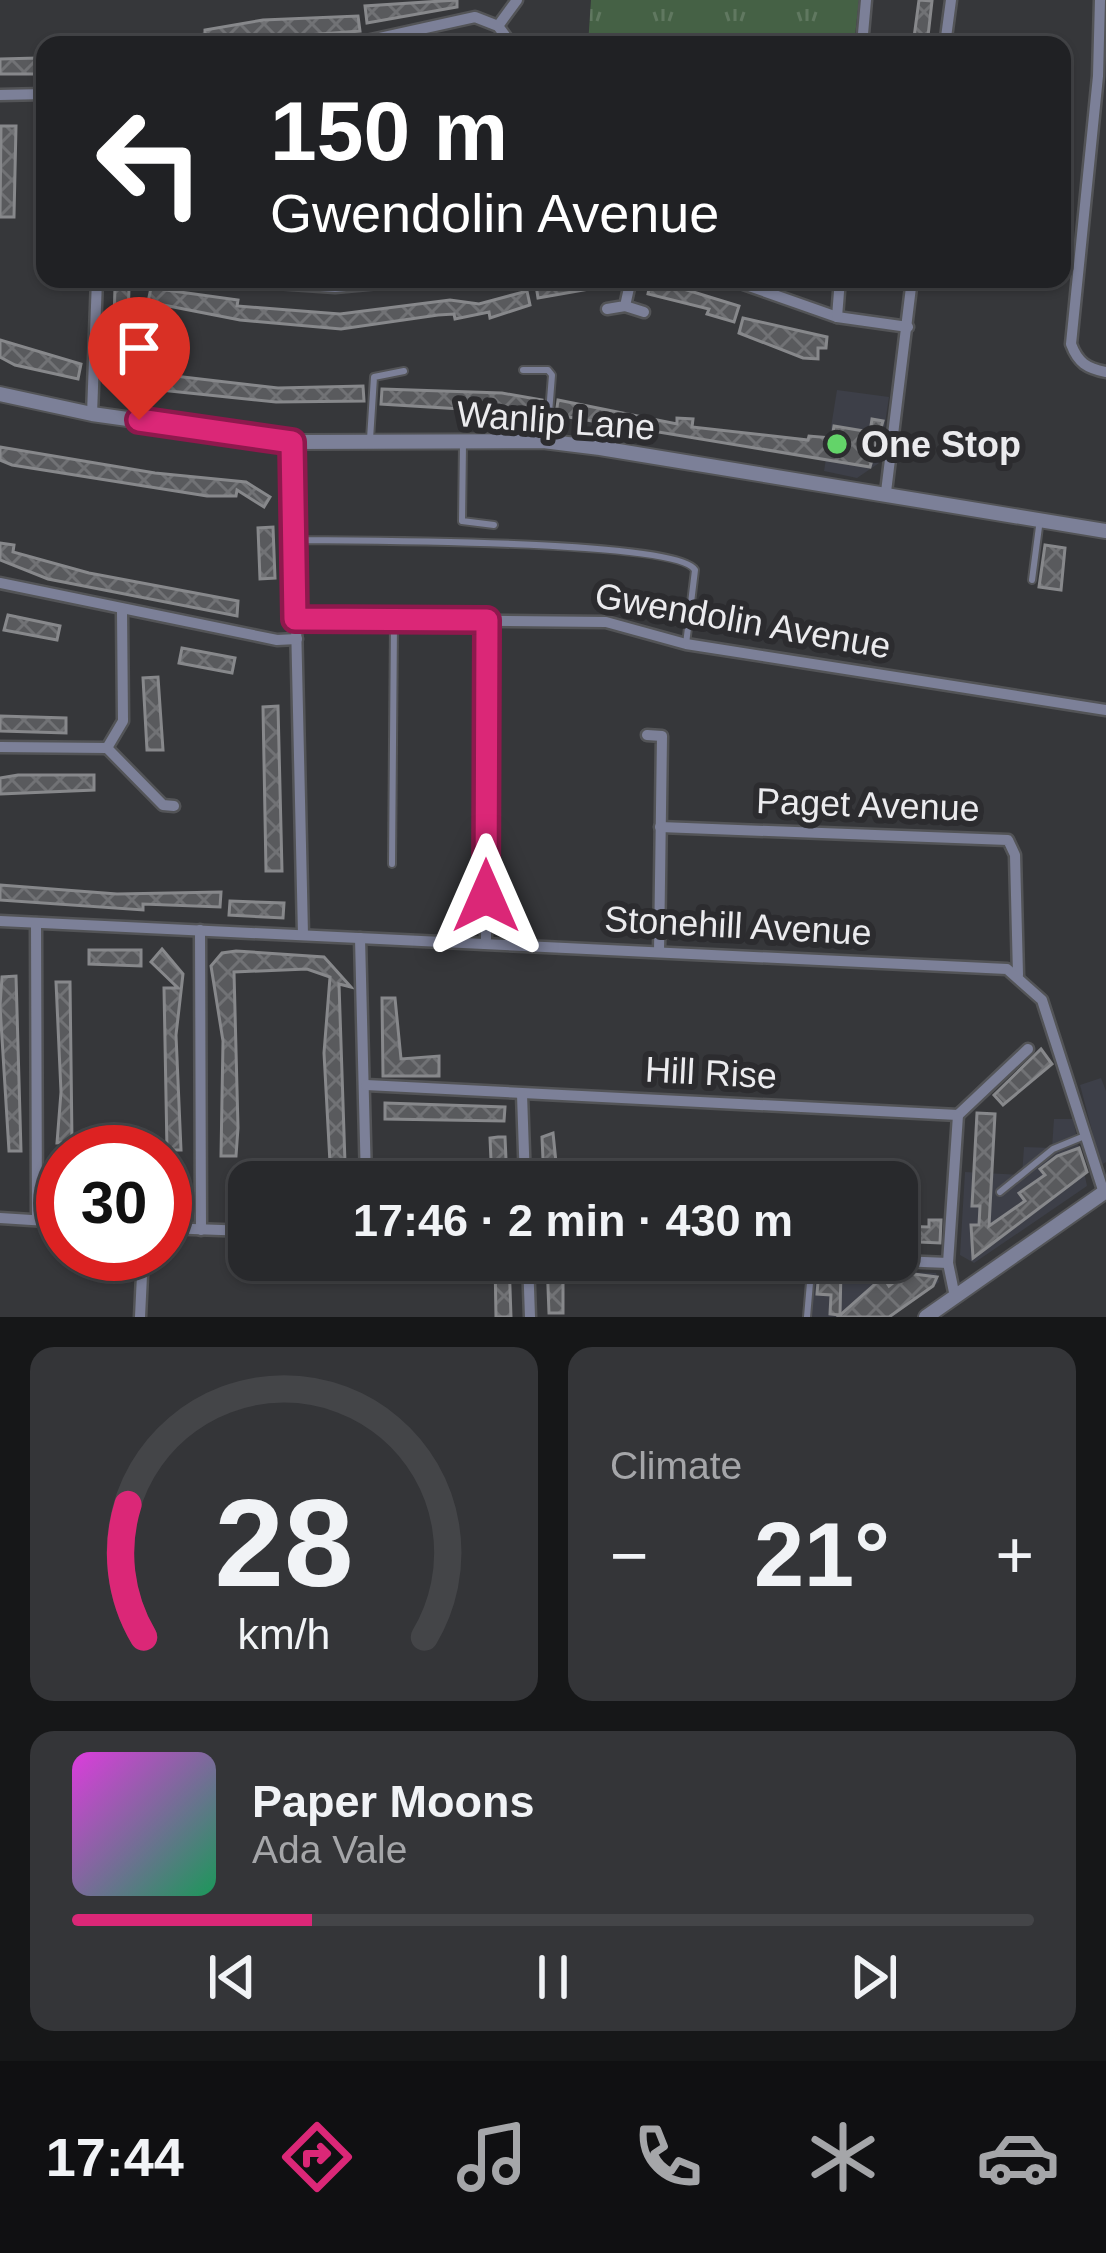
<!DOCTYPE html>
<html lang="en">
<head>
<meta charset="utf-8">
<style>
  body { margin:0; font-family:Arial,sans-serif; background:#343538; color:#f1f3f6; height:100vh; display:flex; flex-direction:column; font-size:45px; white-space:nowrap }
  * { box-sizing:border-box; margin:0 }
  p { font-size:39px; color:#a5a6a9 }
  .icon { flex:none; width:66px; height:66px; fill:none; stroke:currentColor; stroke-width:2; stroke-linecap:round; stroke-linejoin:round }
  .map { position:relative; height:1317px; overflow:hidden }
  .side { display:flex; flex-direction:column; gap:30px; padding:30px; background:#161718; flex:1 }
  .side>* { flex:none }
  .banner { position:absolute; left:36px; top:36px; width:1035px; height:252px; border-radius:24px; box-shadow:0 3px 9px #0004,0 0 0 3px #444548; background:#202124; color:#fff; overflow:hidden }
  .speed { position:absolute; left:36px; top:1125px; display:flex; gap:24px; font-size:60px; font-weight:700; text-align:center }
  .speed>* { display:grid; place-content:center; width:156px; height:156px; border-radius:50%; background:#28292c; box-shadow:0 3px 9px #0004,0 0 0 3px #444548; line-height:1 }
  .speed .limit { border:18px solid #d22; background:#fff; color:#111 }
  .pin { position:absolute; display:grid; place-items:center; width:102px; height:102px; color:#fff; margin:-123px -51px; border-radius:50% 50% 50% 0; rotate:-45deg; box-shadow:0 0 12px #0007 }
  .pin .icon { rotate:45deg }
  .me { position:absolute; width:132px; margin:-66px; rotate:0deg; stroke-linejoin:round; filter:drop-shadow(0 0 9px #0008) }
  .turn { display:flex; align-items:center; gap:42px; height:252px; padding:0 36px; font-size:54px }
  .turn .icon { width:156px; height:156px; stroke-width:2.5 }
  .turn b { display:block; font-size:84px; line-height:102px }
  .big { font-size:90px; font-weight:800; line-height:1.1 }
  .side .widget { flex:1; display:flex; flex-direction:column; justify-content:center; gap:18px; min-width:0; padding:0 42px; border-radius:24px; background:#343538 }
  .side .dial { align-items:center; gap:0 }
  .dial svg { height:312px; overflow:visible; fill:none; stroke:#444548; stroke-width:7; stroke-linecap:round; text-anchor:middle }
  .dial text { fill:#f1f3f6; stroke:none }
  .song { display:flex; align-items:center; gap:36px }
  .cover { width:144px; height:144px; border-radius:18px; background:linear-gradient(135deg,hsl(300 70% 55%),hsl(150 70% 35%)) }
  .played { height:12px; border-radius:6px; background:linear-gradient(90deg,#db2777 25%,#444548 25%) }
  .keys { display:flex; justify-content:space-around; direction:ltr }
  .heat { display:flex; justify-content:space-between; align-items:center; font-size:66px; direction:ltr }
  .side .tiles { flex:1; display:grid; gap:30px; grid-template-columns:1fr 1fr }
  .widget:last-child { grid-column:span 2 }
  .trip { position:absolute; left:228px; top:1161px; width:690px; height:120px; border-radius:24px; background:#28292c; box-shadow:0 3px 9px #0004,0 0 0 3px #444548; font-weight:800; line-height:120px; text-align:center }
  .dock { display:flex; height:192px; justify-content:space-around; align-items:center; background:#101012; color:#a5a6a9 }
  .dock .icon { width:84px; height:84px }
  .dock .current { color:#db2777 }
  .dock b { font-size:54px; color:#f1f3f6 }
  .map>svg:first-child { display:block }
  .built { fill:#3d3f48 }
  .park { fill:url(#park-tufts) }
  .building { fill:url(#building-cross-hatch); stroke:#87888b; stroke-width:3 }
  .lines { fill:none; stroke-linecap:round; stroke-linejoin:round }
  .service-casing { stroke:#535457; stroke-width:10 }
  .minor-casing { stroke:#535457; stroke-width:15 }
  .tertiary-casing { stroke:#535457; stroke-width:18 }
  .service { stroke:#7c8098; stroke-width:6 }
  .minor { stroke:#7c8098; stroke-width:10 }
  .tertiary { stroke:#7c8098; stroke-width:14 }
  .route-casing { stroke:#8e194d; stroke-width:30 }
  .route { stroke:#db2777; stroke-width:21 }
  .poi-dot { fill:#63d469; stroke:#2c2c2f; stroke-width:4.5 }
  .labels { text-anchor:middle; stroke-width:12; stroke-linejoin:round; paint-order:stroke }
  .street-label { font-size:36px; fill:#ebebee; stroke:#2c2c2f }
  .poi-label { font-size:36px; font-weight:bold; fill:#ebebee; stroke:#2c2c2f; text-anchor:start }
</style>
</head>
<body>
<div class="map">
<svg width="1106" height="1317" viewBox="0 0 1106 1317">
  <defs>
    <pattern id="park-tufts" width="24" height="20" patternUnits="userSpaceOnUse" patternTransform="scale(3)"><rect width="24" height="20" fill="#456145"/><path d="M3 7l-1-3M5 7V3M7 7l1-3M15 17l-1-3M17 17v-4M19 17l1-3" fill="none" stroke="#607860"/></pattern>
    <pattern id="building-cross-hatch" width="8" height="8" patternUnits="userSpaceOnUse" patternTransform="scale(3)"><rect width="8" height="8" fill="#595a5d"/><path d="M0 0l8 8M0 8l8-8" fill="none" stroke="#717275"/></pattern>
  </defs>
  <rect width="100%" height="100%" fill="#36373a"/>
  <g class="built">
    <polygon points="837,390 889,397 879,463 857,478 824,471"/>
    <polygon points="1101,1078 1106,1091 1106,1162 1101,1165 1080,1085"/>
    <polygon points="1054,1119 1073,1119 1087,1186 974,1263 960,1255 965,1172 1022,1175 1024,1147 1052,1148"/>
    <polygon points="806,1269 936,1273 939,1282 892,1317 802,1317"/>
  </g>
  <polygon class="park" points="591,0 859,0 854,45 588,45"/>
  <g class="building">
    <polygon points="457,0 457,7 367,23 365,6"/>
    <polygon points="919,0 932,1 927,45 913,45"/>
    <polygon points="358,16 360,31 173,45 172,40 205,34 205,30 263,20"/>
    <polygon points="38,58 45,59 45,74 0,74 0,59"/>
    <polygon points="1,126 16,126 14,217 0,217"/>
    <polygon points="578,279 612,279 612,285 538,298 536,285"/>
    <polygon points="651,279 739,306 734,322 707,314 709,309 648,294"/>
    <polygon points="115,287 129,288 128,321 114,321"/>
    <polygon points="151,288 238,300 237,306 340,314 450,300 479,304 527,291 530,305 490,318 489,312 455,319 454,314 438,315 341,329 240,320 148,302"/>
    <polygon points="743,318 827,337 826,348 818,348 818,359 803,358 739,333"/>
    <polygon points="0,340 81,364 78,379 15,365 0,357"/>
    <polygon points="106,368 278,388 363,386 364,401 276,402 141,388 104,382"/>
    <polygon points="382,389 502,393 542,400 541,414 381,404"/>
    <polygon points="558,400 677,424 677,418 693,419 692,427 808,440 809,436 832,438 834,426 870,432 872,419 883,421 870,467 556,415"/>
    <polygon points="0,447 155,473 246,482 270,497 264,507 237,490 236,496 207,496 12,465 0,460"/>
    <polygon points="273,527 275,578 260,579 258,528"/>
    <polygon points="0,543 14,545 13,552 89,573 238,601 237,616 48,579 0,560"/>
    <polygon points="1045,545 1065,548 1061,590 1039,587"/>
    <polygon points="8,615 60,626 57,640 4,630"/>
    <polygon points="182,648 235,658 232,673 179,663"/>
    <polygon points="158,677 163,750 147,750 143,678"/>
    <polygon points="278,706 282,871 266,871 263,707"/>
    <polygon points="0,716 66,718 66,733 0,731"/>
    <polygon points="18,775 94,775 94,790 0,794 0,778"/>
    <polygon points="0,885 117,894 221,892 220,907 143,904 143,910 0,900"/>
    <polygon points="230,901 284,903 283,918 229,915"/>
    <polygon points="162,949 183,974 176,1035 181,1150 167,1150 164,988 178,988 151,962"/>
    <polygon points="89,950 141,950 141,966 89,964"/>
    <polygon points="236,951 324,957 351,987 339,984 345,1163 330,1163 324,1053 330,977 307,969 234,972 238,1128 236,1156 221,1156 223,1041 211,966 222,953"/>
    <polygon points="16,976 21,1151 9,1151 0,1006 2,977"/>
    <polygon points="56,982 70,982 72,1142 57,1143 61,1092"/>
    <polygon points="382,998 395,998 401,1059 439,1056 439,1076 383,1076"/>
    <polygon points="1041,1049 1052,1064 1003,1105 994,1095"/>
    <polygon points="385,1103 505,1107 504,1121 385,1119"/>
    <polygon points="977,1113 995,1114 989,1226 1025,1201 1019,1193 1045,1175 1040,1169 1057,1156 1079,1148 1087,1172 973,1258 971,1225 979,1225 980,1206 972,1206"/>
    <polygon points="553,1133 558,1182 544,1182 542,1137"/>
    <polygon points="498,1137 505,1137 507,1182 492,1182 490,1138"/>
    <polygon points="929,1220 941,1220 940,1243 897,1241 897,1226 929,1227"/>
    <polygon points="495,1260 509,1260 511,1317 496,1317"/>
    <polygon points="547,1261 563,1261 563,1313 549,1313"/>
    <polygon points="600,1264 648,1266 648,1278 599,1277"/>
    <polygon points="819,1269 841,1270 840,1315 830,1314 831,1295 817,1294"/>
    <polygon points="906,1273 937,1277 933,1286 889,1317 838,1317 883,1277 889,1286"/>
  </g>
  <g class="lines">
    <g class="service-casing">
      <g id="service">
        <polyline points="523,370 548,370 552,375 547,438"/>
        <polyline points="370,439 374,377 404,371"/>
        <polyline points="463,444 462,521 494,525"/>
        <path d="M294,540C347,541 678,539 695,570L686,644"/>
        <polyline points="1032,580 1040,519"/>
        <polyline points="392,864 394,622"/>
        <polyline points="1000,1192 1053,1149 1087,1135"/>
        <polyline points="807,1317 812,1260"/>
      </g>
    </g>
    <g class="minor-casing">
      <g id="minor">
        <path d="M1100,0L1098,76L1071,344C1078,363 1087,368 1106,372"/>
        <polyline points="498,26 517,0"/>
        <polyline points="348,45 475,17 498,26 512,45"/>
        <polyline points="862,45 866,0"/>
        <polyline points="945,45 951,0"/>
        <polyline points="0,95 45,94"/>
        <polyline points="219,279 335,287 422,279"/>
        <polyline points="729,279 837,317 908,327"/>
        <polyline points="625,306 644,312"/>
        <polyline points="607,309 625,306 631,279"/>
        <polyline points="837,317 840,279"/>
        <polyline points="92,414 97,279"/>
        <polyline points="292,442 303,935"/>
        <polyline points="886,492 912,279"/>
        <polyline points="0,583 277,640 297,639"/>
        <polyline points="295,619 606,622 686,644 1106,710"/>
        <polyline points="647,735 662,736 659,952"/>
        <polyline points="0,747 107,748 123,721 122,610"/>
        <polyline points="107,748 163,805 174,806"/>
        <polyline points="660,827 1008,840 1015,855 1018,975"/>
        <polyline points="0,921 1007,969 1042,1000 1104,1193"/>
        <polyline points="36,923 37,1220"/>
        <polyline points="200,930 201,1230"/>
        <polyline points="360,938 366,1182"/>
        <polyline points="486,942 487,620"/>
        <polyline points="366,1085 958,1115 1028,1049"/>
        <polyline points="522,1094 525,1182"/>
        <polyline points="0,1218 63,1222"/>
        <polyline points="165,1228 249,1231"/>
        <polyline points="528,1260 530,1317"/>
        <polyline points="875,1260 948,1263"/>
        <polyline points="955,1297 948,1263 958,1115"/>
        <polyline points="140,1317 143,1254"/>
      </g>
    </g>
    <g class="tertiary-casing">
      <g id="tertiary">
        <polyline points="0,394 92,414 292,442 543,441 600,448 1106,531"/>
        <polyline points="926,1317 1106,1191"/>
      </g>
    </g>
    <use href="#service" class="service"/>
    <use href="#minor" class="minor"/>
    <use href="#tertiary" class="tertiary"/>
  </g>
  <g class="lines">
    <g class="route-casing">
      <polyline id="route" points="139,420 292,442 295,619 487,620 486,896"/>
    </g>
    <use href="#route" class="route"/>
  </g>
  <circle class="poi-dot" cx="837" cy="444" r="12"/>
  <g class="labels">
    <g class="street-label">
      <text transform="translate(556 420) rotate(4)" y="13">Wanlip Lane</text>
      <text transform="translate(743 620) rotate(10)" y="13">Gwendolin Avenue</text>
      <text transform="translate(868 804) rotate(2)" y="13">Paget Avenue</text>
      <text transform="translate(738 925) rotate(3)" y="13">Stonehill Avenue</text>
      <text transform="translate(711 1072) rotate(3)" y="13">Hill Rise</text>
    </g>
    <g class="poi-label">
      <text x="861" y="457">One Stop</text>
    </g>
  </g>
</svg>
<div class="speed"><div class="limit">30</div></div>
<div class="pin" style="left:139px;top:420px;background:#d93025"><svg class="icon" aria-label="arrive" viewBox="0 0 24 24"><path d="M6 21V4h12l-3 4 3 4H6"/></svg></div>
<svg class="me" style="left:486px;top:896px" viewBox="-20 -20 40 40"><path d="M0-17L14 15 0 8-14 15z" fill="#db2777" stroke="#fff" stroke-width="4"/></svg>
<div class="trip">17:46 · 2 min · 430 m</div>
<div class="banner">
<div class="turn"><svg class="icon" aria-label="left" viewBox="0 0 24 24"><path d="M17 20v-9H6M10 6l-5 5 5 5"/></svg><div><b>150 m</b>Gwendolin Avenue</div></div>
</div>
</div>
<section class="side">
<div class="tiles">
<div class="widget dial"><svg viewBox="0 0 100 80">
<path d="M14 69A42 42 0 1 1 86 69"/>
<path d="M14 69A42 42 0 0 1 10 35" stroke="#db2777"/>
<text x="50" y="56" font-size="32" font-weight="700">28</text>
<text x="50" y="72" font-size="11">km/h</text>
</svg></div>
<div class="widget"><p>Climate</p>
<div class="heat"><a>−</a><b class="big">21°</b><a>+</a></div>
</div>
<div class="widget">
<div class="song"><i class="cover"></i><div><b>Paper Moons</b><p>Ada Vale</p></div></div>
<div class="played"></div>
<div class="keys"><svg class="icon" aria-label="previous" viewBox="0 0 24 24"><path d="M18 5L8 12l10 7zM5 5v14"/></svg><svg class="icon" aria-label="pause" viewBox="0 0 24 24"><path d="M8 5v14M16 5v14"/></svg><svg class="icon" aria-label="next" viewBox="0 0 24 24"><path d="M6 5l10 7-10 7zM19 5v14"/></svg></div>
</div>
</div>
</section>
<nav class="dock">
<b>17:44</b>
<svg class="icon current" aria-label="directions" viewBox="0 0 24 24"><path d="M12 3l9 9-9 9-9-9zM9 14v-3h6M13 9l2 2-2 2"/></svg>
<svg class="icon" aria-label="music" viewBox="0 0 24 24"><path d="M9 18V5l10-2v13"/><circle cx="6" cy="18" r="3"/><circle cx="16" cy="16" r="3"/></svg>
<svg class="icon" aria-label="phone" viewBox="0 0 24 24"><path d="M5 4h4l2 5-3 2q2 4 5 5l2-3 5 2v4C11 20 4 13 5 4z"/></svg>
<svg class="icon" aria-label="climate" viewBox="0 0 24 24"><path d="M12 3v18M4 7l16 10M4 17L20 7"/></svg>
<svg class="icon" aria-label="car" viewBox="0 0 24 24"><path d="M5 17H2v-5l4-1 3-4h7l3 4 3 1v5h-3M9 17h6M6 11h13"/><circle cx="7" cy="17" r="2"/><circle cx="17" cy="17" r="2"/></svg>
</nav>
</body>
</html>
